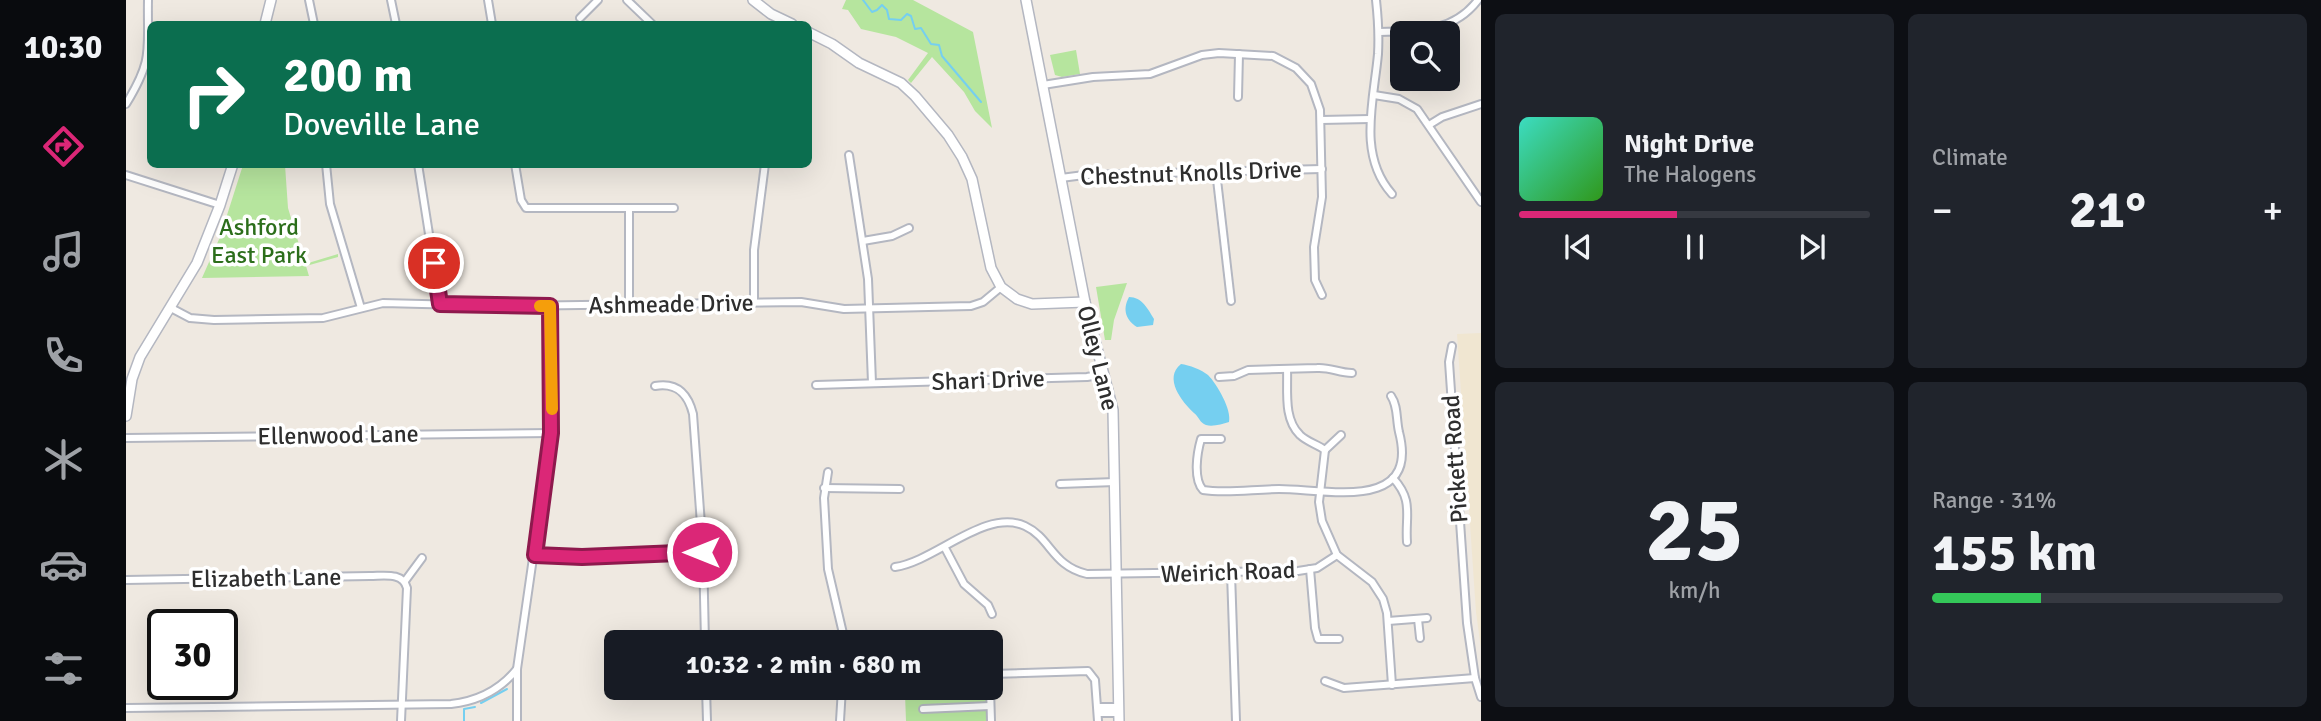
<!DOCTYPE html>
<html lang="en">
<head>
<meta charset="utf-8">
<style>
  body { margin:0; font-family:Signika,sans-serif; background:#20242c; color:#f1f3f6; height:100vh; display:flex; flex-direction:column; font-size:26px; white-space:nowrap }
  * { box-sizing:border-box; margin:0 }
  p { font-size:23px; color:#9ea1a6 }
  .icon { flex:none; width:38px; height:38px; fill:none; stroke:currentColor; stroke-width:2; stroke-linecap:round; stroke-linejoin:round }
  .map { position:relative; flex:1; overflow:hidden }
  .drawer { display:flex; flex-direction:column; gap:14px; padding:14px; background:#0d0f14; width:840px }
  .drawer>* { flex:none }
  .banner { position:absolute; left:21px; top:21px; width:665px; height:147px; border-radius:10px; box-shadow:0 7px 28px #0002; background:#0b6e4f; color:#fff; overflow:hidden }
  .controls { position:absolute; left:1264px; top:21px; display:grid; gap:14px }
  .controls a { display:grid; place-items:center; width:70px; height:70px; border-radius:10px; background:#171b24; box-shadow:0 7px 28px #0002; font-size:35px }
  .speed { position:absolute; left:21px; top:609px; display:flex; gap:14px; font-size:35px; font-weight:700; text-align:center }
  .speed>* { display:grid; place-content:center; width:91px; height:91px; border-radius:50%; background:#171b24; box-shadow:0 7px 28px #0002; line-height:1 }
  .speed .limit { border:4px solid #111; border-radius:10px; background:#fff; color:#111 }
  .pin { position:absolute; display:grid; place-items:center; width:60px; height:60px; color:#fff; margin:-30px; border:4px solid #fff; border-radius:50%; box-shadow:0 2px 7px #0007 }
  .me { position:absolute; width:77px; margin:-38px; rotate:270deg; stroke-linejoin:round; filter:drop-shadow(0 0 5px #0008) }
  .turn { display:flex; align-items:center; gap:24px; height:147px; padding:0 21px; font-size:32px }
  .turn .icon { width:91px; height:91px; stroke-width:2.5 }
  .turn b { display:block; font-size:49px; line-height:60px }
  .big { font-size:52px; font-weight:800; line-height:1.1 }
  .drawer .tile { flex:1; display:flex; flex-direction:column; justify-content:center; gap:10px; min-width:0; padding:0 24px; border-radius:10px; background:#20242c }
  .drawer .dial { align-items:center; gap:0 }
  .dial b { font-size:91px; line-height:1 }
  .song { display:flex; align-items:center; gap:21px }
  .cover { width:84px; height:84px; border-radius:10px; background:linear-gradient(135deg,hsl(170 70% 55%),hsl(110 70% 35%)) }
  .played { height:7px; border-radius:4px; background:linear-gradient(90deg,#db2777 45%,#363941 45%) }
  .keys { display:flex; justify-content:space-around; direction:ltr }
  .heat { display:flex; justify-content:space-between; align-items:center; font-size:38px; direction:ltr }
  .charge { height:10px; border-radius:5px; background:linear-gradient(90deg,#34c759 31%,#363941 0) }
  .drawer .tiles { flex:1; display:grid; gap:14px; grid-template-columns:repeat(2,1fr) }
  .trip { position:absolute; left:478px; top:630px; width:399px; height:70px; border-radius:10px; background:#171b24; box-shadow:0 7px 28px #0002; font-weight:800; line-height:70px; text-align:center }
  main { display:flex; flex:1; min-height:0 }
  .tab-bar { display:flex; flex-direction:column; width:126px; justify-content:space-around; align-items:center; background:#090b0e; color:#9ea1a6 }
  .tab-bar .icon { width:49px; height:49px }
  .tab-bar .current { color:#db2777 }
  .tab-bar b { font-size:32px; color:#f1f3f6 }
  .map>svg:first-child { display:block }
  .education { fill:#f0e6d1 }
  .green { fill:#b6e59e }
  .water { fill:#75cff0 }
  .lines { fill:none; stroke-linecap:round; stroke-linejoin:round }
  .stream { stroke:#75cff0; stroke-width:2 }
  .street-casing { stroke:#b4b7c1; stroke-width:10 }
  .secondary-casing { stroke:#b4b7c1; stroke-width:12 }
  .street { stroke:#fff; stroke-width:6 }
  .secondary { stroke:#fff; stroke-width:9 }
  .route-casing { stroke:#8e194d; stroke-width:18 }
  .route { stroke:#db2777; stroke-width:12 }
  .slow { stroke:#f59e0b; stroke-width:12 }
  .labels { text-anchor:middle; stroke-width:7; stroke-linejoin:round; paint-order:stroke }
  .street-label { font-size:24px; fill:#2e2e2e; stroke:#fff }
  .park-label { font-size:24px; fill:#2c6e1b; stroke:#fff }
</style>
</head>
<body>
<main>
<nav class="tab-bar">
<b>10:30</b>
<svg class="icon current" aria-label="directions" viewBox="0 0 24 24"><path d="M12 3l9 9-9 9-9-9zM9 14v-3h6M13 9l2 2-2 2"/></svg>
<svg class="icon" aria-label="music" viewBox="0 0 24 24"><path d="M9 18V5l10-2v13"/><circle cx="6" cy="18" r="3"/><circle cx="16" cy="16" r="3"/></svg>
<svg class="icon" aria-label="phone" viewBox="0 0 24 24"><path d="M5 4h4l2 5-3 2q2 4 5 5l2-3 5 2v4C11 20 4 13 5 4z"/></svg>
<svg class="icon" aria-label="climate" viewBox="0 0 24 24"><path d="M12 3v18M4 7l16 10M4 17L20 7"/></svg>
<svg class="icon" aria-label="car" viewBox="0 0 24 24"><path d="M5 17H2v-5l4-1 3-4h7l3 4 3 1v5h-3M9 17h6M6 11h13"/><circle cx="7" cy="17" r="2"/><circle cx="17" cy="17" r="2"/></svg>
<svg class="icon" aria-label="filters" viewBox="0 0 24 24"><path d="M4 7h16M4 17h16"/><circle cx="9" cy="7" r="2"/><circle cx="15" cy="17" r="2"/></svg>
</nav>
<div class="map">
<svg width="1355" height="721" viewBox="0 0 1355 721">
  <rect width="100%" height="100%" fill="#efe9e1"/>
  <polygon class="education" points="1355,333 1355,649 1350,612 1331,334"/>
  <g class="green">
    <polygon points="720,0 787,0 847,32 866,128 849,111 838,92 806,57 785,83 782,80 802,53 770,37 735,29 722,10 716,9"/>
    <polygon points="950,50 954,74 936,77 929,75 924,55"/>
    <polygon points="117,165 159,165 162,208 179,264 212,254 212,257 180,266 183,276 76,278 94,237"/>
    <polygon points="1001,283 988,320 985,340 979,340 970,287"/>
    <polygon points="825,688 862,688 864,721 780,721 779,694 821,692"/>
  </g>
  <g class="water">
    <path d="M1003,297C1016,297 1022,309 1028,319L1027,325L1011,327C1000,320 996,310 1003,297Z"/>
    <path d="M1055,364C1063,365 1076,370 1082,375C1091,384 1106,410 1103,422C1096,424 1087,427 1080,425C1074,423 1073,417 1068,413C1056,402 1037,378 1055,364Z"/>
  </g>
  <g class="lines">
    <g class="stream">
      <polyline points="737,0 746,12 751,10 756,5 761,10 763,19 775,20 781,14 785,16 789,29 795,28 805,44 813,45 816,56 855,102"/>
      <polyline points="355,703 381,689"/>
      <polyline points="338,721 338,709 349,707"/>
    </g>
    <g class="street-casing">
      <g id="street">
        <polyline points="183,0 188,24"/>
        <polyline points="265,0 270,24"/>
        <polyline points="362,0 366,24"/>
        <polyline points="501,0 526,24"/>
        <path d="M1250,0C1252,18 1253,36 1252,54C1248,100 1231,155 1266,194"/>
        <polyline points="454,18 472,0"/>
        <path d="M1253,32C1291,31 1327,33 1352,0"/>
        <polyline points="917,85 967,77 1024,74 1076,55 1093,53 1147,56 1170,68 1185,84 1194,110 1196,197 1188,247 1189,280 1196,295"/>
        <polyline points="1248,95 1273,99 1291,109 1355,202"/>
        <polyline points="1112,97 1113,54"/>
        <path d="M0,104C28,58 21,51 22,0"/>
        <polyline points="1195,120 1244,119"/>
        <polyline points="1303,125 1316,117 1355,104"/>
        <polyline points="723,155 742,279 746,383"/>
        <polyline points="200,164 204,204 235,308"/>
        <polyline points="292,164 314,304"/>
        <polyline points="389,164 395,200 400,208 548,208"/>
        <polyline points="1090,171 1105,301"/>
        <polyline points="0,175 94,205"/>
        <polyline points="935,178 958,175 1196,169"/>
        <polyline points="503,209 503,304"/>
        <polyline points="737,241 766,236 783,228"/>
        <polyline points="628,302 628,250 639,164"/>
        <polyline points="45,308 64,318 88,320 197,318 257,303 375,306 675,302 718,309 845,306 857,302 875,287"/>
        <polyline points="1326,346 1323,362 1341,623 1349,678 1355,697"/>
        <path d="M1161,369C1162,390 1157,419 1174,435C1181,442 1191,444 1199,450"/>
        <path d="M1093,377L1108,376L1122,370L1191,368C1204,367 1213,373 1226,373"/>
        <polyline points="690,385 961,377 978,374"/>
        <path d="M529,386C551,382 562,394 567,414L577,552L579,642"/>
        <polyline points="0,438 425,433"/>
        <path d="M1095,439H1075C1071,453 1067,479 1077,490C1101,494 1128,489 1153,489C1199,489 1294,513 1273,432C1270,419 1272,406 1265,396"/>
        <polyline points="1199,450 1193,502 1196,521 1211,555 1246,582 1257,599 1261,613 1266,685"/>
        <polyline points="1199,450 1215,435"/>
        <polyline points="702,472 698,498 702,569 719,642"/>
        <path d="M1267,478C1288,501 1279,515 1281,542"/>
        <polyline points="934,484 989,482"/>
        <polyline points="698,488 774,489"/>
        <polyline points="819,548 838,584 862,605 866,614"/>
        <polyline points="409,555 475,557 577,552"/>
        <path d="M769,567C810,561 859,508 899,526C925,538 926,566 961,574L1172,571L1191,568L1211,555"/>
        <polyline points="1184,569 1189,628 1192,639 1213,639"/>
        <polyline points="1105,573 1110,721"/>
        <path d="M0,580L244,576C258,576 277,572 281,588L275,721"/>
        <polyline points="279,581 296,558"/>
        <polyline points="1292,619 1294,638"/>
        <polyline points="1262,621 1301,618"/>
        <polyline points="864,674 962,671 969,680 972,721"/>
        <polyline points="1199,681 1218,688 1349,678"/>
        <polyline points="580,688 581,721"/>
        <polyline points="864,688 865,721"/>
        <polyline points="972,707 993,707"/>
        <path d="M0,708L325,704C352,701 374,690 391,669"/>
        <polyline points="797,709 864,706"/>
        <polyline points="972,713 993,713"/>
        <polyline points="391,721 391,669 425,433 424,306"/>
        <polyline points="714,721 716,688"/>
      </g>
    </g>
    <g class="secondary-casing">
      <g id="secondary">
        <polyline points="627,0 645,14 666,24"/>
        <polyline points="900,0 959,302 987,410 993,721"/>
        <polyline points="139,24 145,0"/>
        <polyline points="682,32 706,44 733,63 775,83 789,96 822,135 836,157 846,179 865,268 875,287 891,299 906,304 959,302"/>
        <polyline points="0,416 6,379 14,357 71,263 94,205 107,164"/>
      </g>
    </g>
    <use href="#street" class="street"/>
    <use href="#secondary" class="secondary"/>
  </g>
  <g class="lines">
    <g class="route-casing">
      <polyline id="route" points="308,263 314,304 424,306 425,433 409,555 456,557 576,552"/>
    </g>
    <use href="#route" class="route"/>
    <polyline class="slow" points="414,306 424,306 426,409"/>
  </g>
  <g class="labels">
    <g class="street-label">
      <text transform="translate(1065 173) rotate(-2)" y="8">Chestnut Knolls Drive</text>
      <text transform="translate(545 304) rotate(-1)" y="8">Ashmeade Drive</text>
      <text transform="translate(972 358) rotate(76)" y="8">Olley Lane</text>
      <text transform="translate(862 380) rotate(-2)" y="8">Shari Drive</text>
      <text transform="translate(212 435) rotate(-1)" y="8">Ellenwood Lane</text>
      <text transform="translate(1329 459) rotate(-94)" y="8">Pickett Road</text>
      <text transform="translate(1102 572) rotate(-2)" y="8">Weirich Road</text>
      <text transform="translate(140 578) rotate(-1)" y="8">Elizabeth Lane</text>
    </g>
    <g class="park-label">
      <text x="133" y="235">Ashford<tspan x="133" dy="28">East Park</tspan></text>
    </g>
  </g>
</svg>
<div class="controls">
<a><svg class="icon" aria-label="search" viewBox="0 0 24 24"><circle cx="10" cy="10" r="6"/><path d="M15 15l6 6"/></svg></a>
</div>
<div class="speed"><div class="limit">30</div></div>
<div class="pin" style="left:308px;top:263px;background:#d93025"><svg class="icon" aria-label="arrive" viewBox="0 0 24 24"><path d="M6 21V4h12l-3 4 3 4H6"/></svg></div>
<svg class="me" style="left:576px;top:552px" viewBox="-20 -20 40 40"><circle r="17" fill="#db2777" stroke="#fff" stroke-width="3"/><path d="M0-11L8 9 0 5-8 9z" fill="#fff"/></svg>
<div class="trip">10:32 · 2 min · 680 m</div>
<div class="banner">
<div class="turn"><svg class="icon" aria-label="right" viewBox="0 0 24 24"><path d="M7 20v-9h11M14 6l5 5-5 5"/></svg><div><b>200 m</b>Doveville Lane</div></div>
</div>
</div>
<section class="drawer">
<div class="tiles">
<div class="tile">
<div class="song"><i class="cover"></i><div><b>Night Drive</b><p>The Halogens</p></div></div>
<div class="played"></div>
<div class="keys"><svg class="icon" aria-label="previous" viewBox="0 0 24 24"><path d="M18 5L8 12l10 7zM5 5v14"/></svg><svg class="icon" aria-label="pause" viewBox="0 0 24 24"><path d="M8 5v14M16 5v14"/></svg><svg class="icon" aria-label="next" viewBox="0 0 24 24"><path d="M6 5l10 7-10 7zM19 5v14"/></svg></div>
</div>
<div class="tile"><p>Climate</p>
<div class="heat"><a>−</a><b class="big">21°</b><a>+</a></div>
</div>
<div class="tile dial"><b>25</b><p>km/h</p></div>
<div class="tile"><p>Range · 31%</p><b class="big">155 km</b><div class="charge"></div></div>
</div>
</section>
</main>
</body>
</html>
